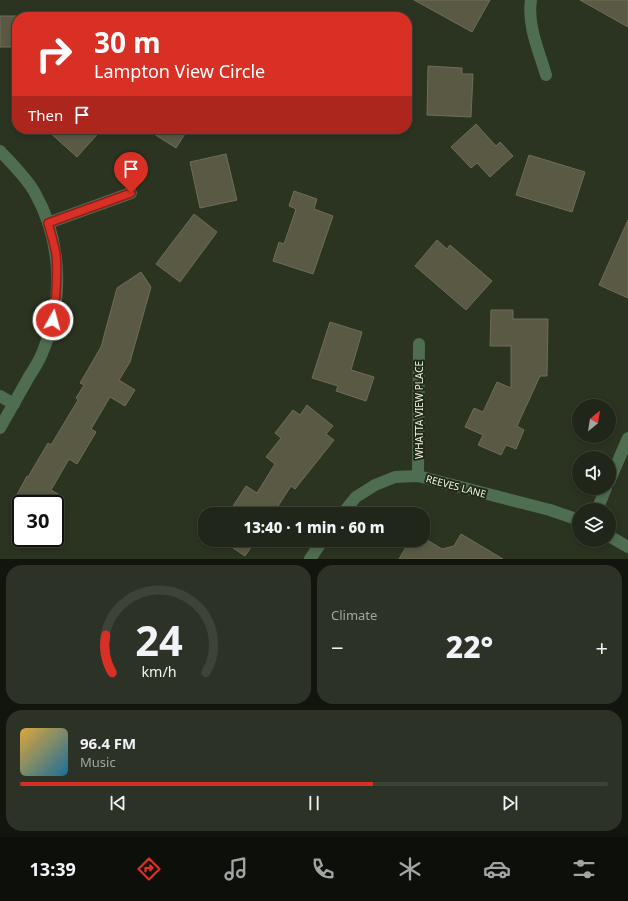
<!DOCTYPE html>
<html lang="en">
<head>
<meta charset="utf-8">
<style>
  body { margin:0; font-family:"Noto Sans",sans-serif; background:#2d3226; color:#f1f3f6; height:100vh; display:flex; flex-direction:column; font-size:15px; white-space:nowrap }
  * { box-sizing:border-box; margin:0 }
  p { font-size:13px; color:#a2a5a2 }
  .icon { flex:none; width:22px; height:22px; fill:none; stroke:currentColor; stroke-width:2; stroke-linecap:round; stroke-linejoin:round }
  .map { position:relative; height:559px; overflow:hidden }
  .panel { display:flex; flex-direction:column; gap:6px; padding:6px; background:#12150e; flex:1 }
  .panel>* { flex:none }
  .banner { position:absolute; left:12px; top:12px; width:400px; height:122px; border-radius:16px; box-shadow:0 2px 6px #0003,0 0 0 1px #3d4338; background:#d93025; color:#fff; overflow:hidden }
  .needle { width:26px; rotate:30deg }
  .fabs { position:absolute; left:572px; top:399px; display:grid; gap:8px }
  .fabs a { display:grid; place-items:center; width:44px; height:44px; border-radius:50%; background:#202619; box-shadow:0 2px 6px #0003,0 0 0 1px #3d4338; font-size:20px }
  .speed { position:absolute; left:12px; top:495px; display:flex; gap:8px; font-size:20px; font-weight:700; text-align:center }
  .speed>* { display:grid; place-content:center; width:52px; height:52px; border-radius:50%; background:#202619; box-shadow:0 2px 6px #0003,0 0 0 1px #3d4338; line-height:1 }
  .speed .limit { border:2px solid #111; border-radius:6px; background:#fff; color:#111 }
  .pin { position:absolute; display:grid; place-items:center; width:34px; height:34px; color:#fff; margin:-41px -17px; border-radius:50% 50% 50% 0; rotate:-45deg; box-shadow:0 0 4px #0007 }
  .pin .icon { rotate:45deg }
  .me { position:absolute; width:44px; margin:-22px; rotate:7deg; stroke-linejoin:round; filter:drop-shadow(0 0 3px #0008) }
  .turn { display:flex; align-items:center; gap:14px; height:84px; padding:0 16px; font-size:18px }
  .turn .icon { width:52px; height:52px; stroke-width:2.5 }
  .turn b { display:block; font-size:28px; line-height:34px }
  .then { display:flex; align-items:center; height:38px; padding:0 16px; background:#0003; gap:8px; font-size:15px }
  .big { font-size:30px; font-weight:800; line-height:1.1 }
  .panel .tile { flex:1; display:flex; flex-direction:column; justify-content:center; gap:6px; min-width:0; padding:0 14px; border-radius:16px; background:#2d3226 }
  .panel .dial { align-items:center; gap:0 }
  .dial svg { height:104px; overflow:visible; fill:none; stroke:#3d4338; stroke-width:7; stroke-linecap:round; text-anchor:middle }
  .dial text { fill:#f1f3f6; stroke:none }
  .song { display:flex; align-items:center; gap:12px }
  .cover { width:48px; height:48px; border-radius:6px; background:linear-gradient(135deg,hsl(40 70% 55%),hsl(200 70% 35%)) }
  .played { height:4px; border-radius:2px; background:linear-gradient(90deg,#d93025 60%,#3d4338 60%) }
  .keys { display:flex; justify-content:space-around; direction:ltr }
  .heat { display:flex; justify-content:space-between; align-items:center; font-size:22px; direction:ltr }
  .panel .tiles { flex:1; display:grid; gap:6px; grid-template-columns:1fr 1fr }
  .tile:last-child { grid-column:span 2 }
  .trip { position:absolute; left:198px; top:507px; width:232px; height:40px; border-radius:16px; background:#202619; box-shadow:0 2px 6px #0003,0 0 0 1px #3d4338; font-weight:800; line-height:40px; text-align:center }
  .tabs { display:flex; height:64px; justify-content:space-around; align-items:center; background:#0d0f0a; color:#a2a5a2 }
  .tabs .icon { width:28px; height:28px }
  .tabs .on { color:#d93025 }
  .tabs b { font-size:18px; color:#f1f3f6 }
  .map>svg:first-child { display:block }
  .building { fill:#595944; stroke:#6e6e58 }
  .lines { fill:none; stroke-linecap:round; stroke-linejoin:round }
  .minor { stroke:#4e6d51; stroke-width:12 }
  .route-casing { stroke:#8d1f18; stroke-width:10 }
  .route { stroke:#d93025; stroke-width:7 }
  .labels { text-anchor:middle; stroke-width:4; stroke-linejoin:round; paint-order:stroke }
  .street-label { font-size:10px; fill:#f0f5e9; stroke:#212917 }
</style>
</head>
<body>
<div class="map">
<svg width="628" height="559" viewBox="0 0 628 559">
  <rect width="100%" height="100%" fill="#2b3321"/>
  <g class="building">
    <polygon points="414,0 490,0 472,32"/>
    <polygon points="580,0 628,0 628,27"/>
    <rect x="0" y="16" width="17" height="31"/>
    <polygon points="428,66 462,68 462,74 473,74 471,117 427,115"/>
    <polygon points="476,124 496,146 500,142 513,156 490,177 477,163 471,168 451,147"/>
    <polygon points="46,129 102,129 77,157"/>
    <polygon points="146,129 188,129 176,148"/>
    <polygon points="226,154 237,200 200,208 190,162"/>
    <polygon points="529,155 585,172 572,212 516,195"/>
    <polygon points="294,191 317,199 314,209 333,216 313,274 273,261 279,242 284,244 296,209 289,206"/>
    <polygon points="194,214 217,232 180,282 156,264"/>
    <polygon points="628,220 628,298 599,285"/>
    <polygon points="437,240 447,249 450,245 492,281 466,310 415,266"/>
    <polygon points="141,272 151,287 130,362 119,380 135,390 125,406 110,397 91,429 96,432 77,464 69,459 51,490 58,494 53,504 12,504 27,476 28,477 48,443 51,445 78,400 76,398 84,385 80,383 101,347 117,288"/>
    <polygon points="491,310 513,310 513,319 548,319 547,376 540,376 517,426 524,430 516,449 506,445 501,455 478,445 483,435 465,427 474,408 483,412 497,382 511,388 511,346 490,346"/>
    <polygon points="330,322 362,332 351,370 374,377 366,401 336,391 338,386 312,378"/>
    <polygon points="307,405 333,426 326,434 334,440 295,489 291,486 273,514 228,514 246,486 257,493 275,464 266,457 281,438 275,433 293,410 300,415"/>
    <polygon points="461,534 503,559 399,559 410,540 427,540 442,549 454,546"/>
    <polygon points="221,540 256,540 245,556"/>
  </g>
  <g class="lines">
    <g class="minor">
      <path d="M531,0C527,25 539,51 546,75"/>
      <path d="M0,151C12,164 26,177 35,193C62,241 64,301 43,351C40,360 35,367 30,375C20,393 10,410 0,428"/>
      <polyline points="48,223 131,193"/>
      <polyline points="0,396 14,404"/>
      <polyline points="418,476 419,344"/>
      <polyline points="609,482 628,438"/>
      <polyline points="597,510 606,488"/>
      <polyline points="342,514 356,497 375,485 395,477 418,476 550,510 579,520"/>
      <polyline points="609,536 628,547"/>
      <polyline points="310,559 323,540"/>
    </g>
  </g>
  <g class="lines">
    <g class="route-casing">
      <path id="route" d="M53,320C56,298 58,276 56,254C54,244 51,233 48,223L131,193"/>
    </g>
    <use href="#route" class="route"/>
  </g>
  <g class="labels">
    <g class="street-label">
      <text transform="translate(419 410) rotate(-90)" y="4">WHATTA VIEW PLACE</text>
      <text transform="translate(456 486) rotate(15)" y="4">REEVES LANE</text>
    </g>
  </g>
</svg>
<div class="fabs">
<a><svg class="needle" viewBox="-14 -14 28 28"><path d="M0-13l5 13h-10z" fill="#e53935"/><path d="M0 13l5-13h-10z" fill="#a2a5a2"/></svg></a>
<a><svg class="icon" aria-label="sound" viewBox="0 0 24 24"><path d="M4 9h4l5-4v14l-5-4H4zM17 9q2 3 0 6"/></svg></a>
<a><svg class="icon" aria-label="layers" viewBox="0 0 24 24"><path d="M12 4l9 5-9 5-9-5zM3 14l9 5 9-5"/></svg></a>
</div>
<div class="speed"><div class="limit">30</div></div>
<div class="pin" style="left:131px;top:193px;background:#d93025"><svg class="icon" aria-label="arrive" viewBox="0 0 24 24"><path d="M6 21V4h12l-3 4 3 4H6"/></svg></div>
<svg class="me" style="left:53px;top:320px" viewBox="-20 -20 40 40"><circle r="17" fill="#d93025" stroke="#fff" stroke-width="3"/><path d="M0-11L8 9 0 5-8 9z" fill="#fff"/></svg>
<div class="trip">13:40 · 1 min · 60 m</div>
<div class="banner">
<div class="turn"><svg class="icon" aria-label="right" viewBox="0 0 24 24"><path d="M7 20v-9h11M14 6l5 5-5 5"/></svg><div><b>30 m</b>Lampton View Circle</div></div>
<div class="then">Then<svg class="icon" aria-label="arrive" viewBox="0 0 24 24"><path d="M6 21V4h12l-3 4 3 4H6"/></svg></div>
</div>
</div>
<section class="panel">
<div class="tiles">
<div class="tile dial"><svg viewBox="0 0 100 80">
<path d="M14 69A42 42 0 1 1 86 69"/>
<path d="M14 69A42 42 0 0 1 9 40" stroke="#d93025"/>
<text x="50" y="56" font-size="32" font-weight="700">24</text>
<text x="50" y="72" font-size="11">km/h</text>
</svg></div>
<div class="tile"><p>Climate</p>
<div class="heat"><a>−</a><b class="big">22°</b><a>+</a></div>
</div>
<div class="tile">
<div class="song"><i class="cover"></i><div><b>96.4 FM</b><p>Music</p></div></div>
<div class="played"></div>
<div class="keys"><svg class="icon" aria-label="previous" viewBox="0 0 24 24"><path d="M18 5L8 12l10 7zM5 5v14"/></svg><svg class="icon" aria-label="pause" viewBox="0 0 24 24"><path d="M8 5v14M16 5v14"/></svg><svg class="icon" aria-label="next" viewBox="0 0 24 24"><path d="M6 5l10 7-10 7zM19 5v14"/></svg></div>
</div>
</div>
</section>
<nav class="tabs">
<b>13:39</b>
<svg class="icon on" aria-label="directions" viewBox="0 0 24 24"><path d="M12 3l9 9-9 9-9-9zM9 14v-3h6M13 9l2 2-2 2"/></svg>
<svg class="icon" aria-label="music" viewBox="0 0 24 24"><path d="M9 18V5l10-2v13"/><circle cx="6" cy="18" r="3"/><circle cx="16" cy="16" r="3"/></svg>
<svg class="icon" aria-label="phone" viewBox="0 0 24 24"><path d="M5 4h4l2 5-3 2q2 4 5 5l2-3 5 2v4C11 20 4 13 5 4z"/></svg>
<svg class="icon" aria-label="climate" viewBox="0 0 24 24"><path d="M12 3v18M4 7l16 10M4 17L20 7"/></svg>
<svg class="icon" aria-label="car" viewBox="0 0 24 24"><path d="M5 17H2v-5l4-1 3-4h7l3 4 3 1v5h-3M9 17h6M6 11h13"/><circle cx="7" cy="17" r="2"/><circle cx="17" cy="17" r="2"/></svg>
<svg class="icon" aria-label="filters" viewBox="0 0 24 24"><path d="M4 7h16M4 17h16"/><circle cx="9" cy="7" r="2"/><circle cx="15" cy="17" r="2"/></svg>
</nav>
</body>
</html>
